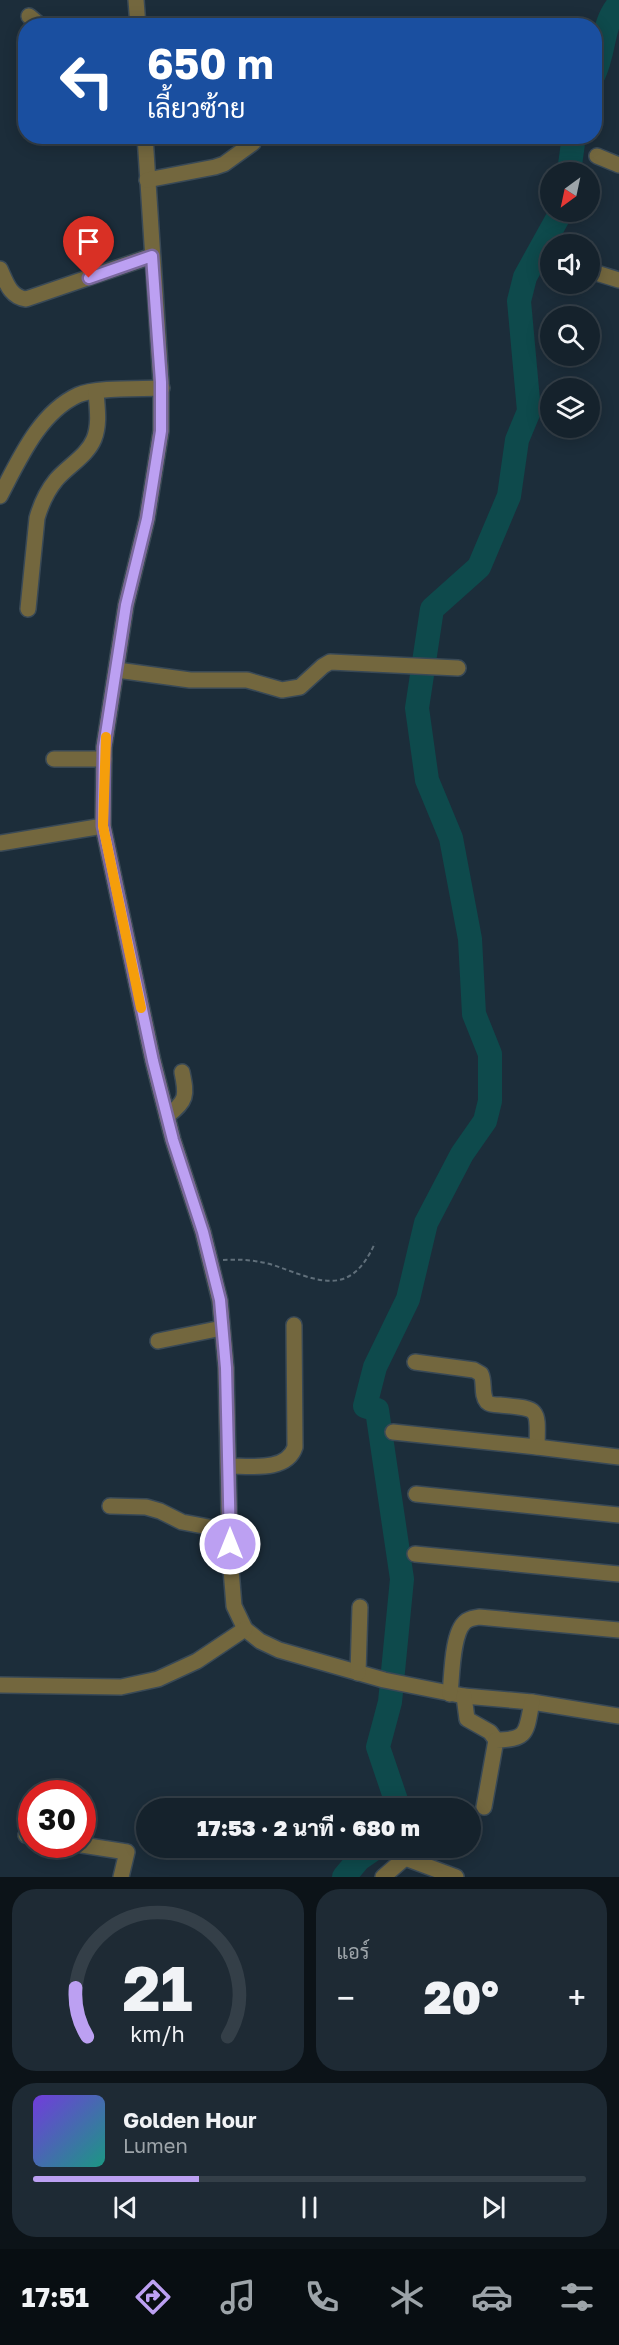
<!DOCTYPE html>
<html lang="th">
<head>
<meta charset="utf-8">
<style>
  body { margin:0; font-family:"Golos Text",Sarabun,sans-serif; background:#1e2a34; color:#f1f3f6; height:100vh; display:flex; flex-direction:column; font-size:22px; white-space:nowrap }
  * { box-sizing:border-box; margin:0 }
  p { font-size:20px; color:#9da4a9 }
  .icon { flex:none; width:33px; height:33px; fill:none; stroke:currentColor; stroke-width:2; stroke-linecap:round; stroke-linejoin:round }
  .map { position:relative; height:1877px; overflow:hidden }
  .panel { display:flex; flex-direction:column; gap:12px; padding:12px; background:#0c1318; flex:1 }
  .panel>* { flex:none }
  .top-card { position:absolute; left:18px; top:18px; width:584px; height:126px; border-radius:24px; box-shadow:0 3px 15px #0003,0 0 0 2px #343f48; background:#1a4fa0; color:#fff; overflow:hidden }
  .needle { width:39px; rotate:213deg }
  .tools { position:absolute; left:540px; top:162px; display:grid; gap:12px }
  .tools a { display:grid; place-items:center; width:60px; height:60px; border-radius:50%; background:#15222c; box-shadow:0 3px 15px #0003,0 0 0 2px #343f48; font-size:30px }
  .speed { position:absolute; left:18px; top:1780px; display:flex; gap:12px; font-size:30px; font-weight:700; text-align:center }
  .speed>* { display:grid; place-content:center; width:78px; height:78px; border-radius:50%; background:#15222c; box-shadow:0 3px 15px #0003,0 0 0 2px #343f48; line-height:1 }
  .speed .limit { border:9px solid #d22; background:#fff; color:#111 }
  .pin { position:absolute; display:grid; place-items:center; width:51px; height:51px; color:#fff; margin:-62px -26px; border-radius:50% 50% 50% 0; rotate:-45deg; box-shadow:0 0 6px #0007 }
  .pin .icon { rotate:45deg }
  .me { position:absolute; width:66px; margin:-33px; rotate:0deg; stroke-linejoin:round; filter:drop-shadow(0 0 4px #0008) }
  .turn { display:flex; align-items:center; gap:21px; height:126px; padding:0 30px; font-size:27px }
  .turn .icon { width:78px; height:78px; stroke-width:2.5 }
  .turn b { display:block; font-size:42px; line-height:51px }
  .big { font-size:45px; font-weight:800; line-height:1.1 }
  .panel .tile { flex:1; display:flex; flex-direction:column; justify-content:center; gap:9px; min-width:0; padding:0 21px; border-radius:24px; background:#1e2a34 }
  .panel .dial { align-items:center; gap:0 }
  .dial svg { height:156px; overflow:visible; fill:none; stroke:#343f48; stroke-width:7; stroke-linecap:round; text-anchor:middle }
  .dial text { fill:#f1f3f6; stroke:none }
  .song { display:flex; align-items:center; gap:18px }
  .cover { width:72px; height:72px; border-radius:9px; background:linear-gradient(135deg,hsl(260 70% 55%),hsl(170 70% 35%)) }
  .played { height:6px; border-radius:3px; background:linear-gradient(90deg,#bca0f2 30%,#343f48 30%) }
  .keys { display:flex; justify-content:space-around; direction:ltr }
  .heat { display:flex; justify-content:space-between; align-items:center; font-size:33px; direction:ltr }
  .panel .tiles { flex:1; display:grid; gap:12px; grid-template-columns:1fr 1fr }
  .tile:last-child { grid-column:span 2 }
  .trip { position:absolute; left:136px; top:1798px; width:345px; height:60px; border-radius:30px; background:#15222c; box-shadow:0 3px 15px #0003,0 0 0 2px #343f48; font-weight:800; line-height:60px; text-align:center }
  .menu { display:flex; height:96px; justify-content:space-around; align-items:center; background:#080e12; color:#9da4a9 }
  .menu .icon { width:42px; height:42px }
  .menu .selected { color:#bca0f2 }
  .menu b { font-size:27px; color:#f1f3f6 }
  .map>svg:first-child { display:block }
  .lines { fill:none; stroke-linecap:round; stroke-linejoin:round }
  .river { stroke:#0e4a4c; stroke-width:24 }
  .minor-casing { stroke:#394956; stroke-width:18 }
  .path { stroke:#606f7a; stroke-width:2; stroke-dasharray:4.5 3; stroke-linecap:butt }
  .minor { stroke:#73673e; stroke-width:15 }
  .route-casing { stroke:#7a689d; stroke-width:15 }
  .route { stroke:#bca0f2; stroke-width:10 }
  .slow { stroke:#f59e0b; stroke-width:10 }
</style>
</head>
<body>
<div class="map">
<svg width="619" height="1877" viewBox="0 0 619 1877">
  <rect width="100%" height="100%" fill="#1c2d3a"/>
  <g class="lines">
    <g class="river">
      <path d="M594,74C605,51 602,23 619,4"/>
      <polyline points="569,172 574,136"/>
      <polyline points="399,1809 378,1747 390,1702 402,1579 377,1410 365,1406 375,1367 408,1299 426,1223 462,1154 485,1121 490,1101 490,1054 474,1014 470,939 451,838 427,780 417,708 432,609 479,567 509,496 517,440 529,411 519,301 525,277 561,212"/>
      <polyline points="344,1877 359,1859 375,1848"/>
    </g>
    <g class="minor-casing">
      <g id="minor">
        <polyline points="136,0 138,26"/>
        <polyline points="29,16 41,26"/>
        <polyline points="145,136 161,382 161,431 147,519 126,605 104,747 103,826 153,1061 173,1140 203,1232 220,1301 226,1368 230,1557 234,1606 245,1629 260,1641 279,1650 384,1680 464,1696 532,1702 619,1716"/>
        <polyline points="597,156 619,165"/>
        <polyline points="147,180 215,167 224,164 253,143"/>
        <path d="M0,269C6,282 10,297 26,299L152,256"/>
        <polyline points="590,271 619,280"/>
        <path d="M0,496C19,460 39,413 78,395C95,387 141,389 162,388"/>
        <path d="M28,609L37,518C41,504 47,491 56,480C68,466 87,456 94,439C100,424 97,407 96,392"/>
        <polyline points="117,670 190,680 247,680 282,690 300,687 323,666 330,662 458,668"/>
        <polyline points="54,759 104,759"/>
        <polyline points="0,843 103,826"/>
        <path d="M167,1116C187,1101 187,1096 182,1072"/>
        <polyline points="158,1341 222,1328"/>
        <path d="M415,1362L474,1370L481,1374C485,1382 481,1395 487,1402C490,1405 496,1405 500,1405C540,1409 538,1407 537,1447"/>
        <polyline points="393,1432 537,1447 619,1457"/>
        <path d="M229,1466C250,1466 287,1472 295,1447L294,1325"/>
        <polyline points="416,1494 619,1515"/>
        <polyline points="110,1506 146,1507 160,1511 182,1522 230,1531"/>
        <polyline points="415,1554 619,1574"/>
        <polyline points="358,1673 360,1607"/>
        <polyline points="0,1685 121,1687 158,1679 197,1661 245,1629"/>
        <path d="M450,1694C452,1676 452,1633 465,1622C469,1618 475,1618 479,1617L619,1630"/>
        <polyline points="464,1696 467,1719 490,1732 496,1740"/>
        <path d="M484,1807L496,1740C529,1740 526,1731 532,1702"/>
        <polyline points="26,1835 32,1836"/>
        <polyline points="82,1845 127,1852 121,1877"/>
        <polyline points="383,1877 405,1858 456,1877"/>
      </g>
    </g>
    <path class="path" d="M223,1260C239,1259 254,1260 270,1264C316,1279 349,1301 375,1243"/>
    <use href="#minor" class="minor"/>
  </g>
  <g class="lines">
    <g class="route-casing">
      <polyline id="route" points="89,278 152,256 161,382 161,431 147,519 126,605 104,747 103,826 153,1061 173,1140 203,1232 220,1300 226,1368 230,1544"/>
    </g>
    <use href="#route" class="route"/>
    <polyline class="slow" points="106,737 103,826 141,1008"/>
  </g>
</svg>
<div class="tools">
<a><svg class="needle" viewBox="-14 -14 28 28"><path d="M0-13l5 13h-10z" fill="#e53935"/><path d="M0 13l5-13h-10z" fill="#9da4a9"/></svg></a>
<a><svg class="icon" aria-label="sound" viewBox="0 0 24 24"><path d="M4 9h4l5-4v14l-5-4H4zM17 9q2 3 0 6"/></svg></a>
<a><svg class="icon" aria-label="search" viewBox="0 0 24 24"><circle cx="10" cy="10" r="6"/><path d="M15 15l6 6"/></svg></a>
<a><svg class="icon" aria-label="layers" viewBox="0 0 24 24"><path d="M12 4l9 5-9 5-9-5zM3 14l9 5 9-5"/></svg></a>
</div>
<div class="speed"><div class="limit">30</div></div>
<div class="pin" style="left:89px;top:278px;background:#d93025"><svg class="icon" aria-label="arrive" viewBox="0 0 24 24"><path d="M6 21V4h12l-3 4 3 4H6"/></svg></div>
<svg class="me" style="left:230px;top:1544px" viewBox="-20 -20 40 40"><circle r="17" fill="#bca0f2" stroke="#fff" stroke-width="3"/><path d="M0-11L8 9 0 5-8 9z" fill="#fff"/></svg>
<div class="trip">17:53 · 2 นาที · 680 m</div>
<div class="top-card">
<div class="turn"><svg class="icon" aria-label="left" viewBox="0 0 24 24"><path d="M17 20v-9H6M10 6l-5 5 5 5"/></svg><div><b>650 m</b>เลี้ยวซ้าย</div></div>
</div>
</div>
<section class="panel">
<div class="tiles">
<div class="tile dial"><svg viewBox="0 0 100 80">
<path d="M14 69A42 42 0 1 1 86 69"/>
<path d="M14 69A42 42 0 0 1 8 44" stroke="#bca0f2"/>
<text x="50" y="56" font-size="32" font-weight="700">21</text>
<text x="50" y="72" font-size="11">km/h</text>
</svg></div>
<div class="tile"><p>แอร์</p>
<div class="heat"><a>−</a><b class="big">20°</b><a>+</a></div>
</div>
<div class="tile">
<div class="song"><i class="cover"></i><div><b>Golden Hour</b><p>Lumen</p></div></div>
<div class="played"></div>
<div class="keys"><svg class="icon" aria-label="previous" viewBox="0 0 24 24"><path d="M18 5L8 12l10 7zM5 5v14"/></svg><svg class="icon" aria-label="pause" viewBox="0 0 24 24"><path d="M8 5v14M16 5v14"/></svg><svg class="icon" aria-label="next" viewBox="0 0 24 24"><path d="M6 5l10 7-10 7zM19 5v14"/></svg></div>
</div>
</div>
</section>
<nav class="menu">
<b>17:51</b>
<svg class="icon selected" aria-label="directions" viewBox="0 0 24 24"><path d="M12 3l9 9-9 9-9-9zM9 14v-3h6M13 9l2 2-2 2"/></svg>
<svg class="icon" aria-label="music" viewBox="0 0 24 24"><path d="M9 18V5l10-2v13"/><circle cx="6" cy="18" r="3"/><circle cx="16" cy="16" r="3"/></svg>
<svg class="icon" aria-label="phone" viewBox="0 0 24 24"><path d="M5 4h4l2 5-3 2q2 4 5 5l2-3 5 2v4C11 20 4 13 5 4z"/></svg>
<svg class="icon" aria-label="climate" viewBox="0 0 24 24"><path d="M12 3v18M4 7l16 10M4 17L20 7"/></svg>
<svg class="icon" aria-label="car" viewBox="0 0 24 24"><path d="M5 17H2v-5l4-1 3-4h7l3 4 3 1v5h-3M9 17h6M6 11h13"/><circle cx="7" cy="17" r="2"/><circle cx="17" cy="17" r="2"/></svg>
<svg class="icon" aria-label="filters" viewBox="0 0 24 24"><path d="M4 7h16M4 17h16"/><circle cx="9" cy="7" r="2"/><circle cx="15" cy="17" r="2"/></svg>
</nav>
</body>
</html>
